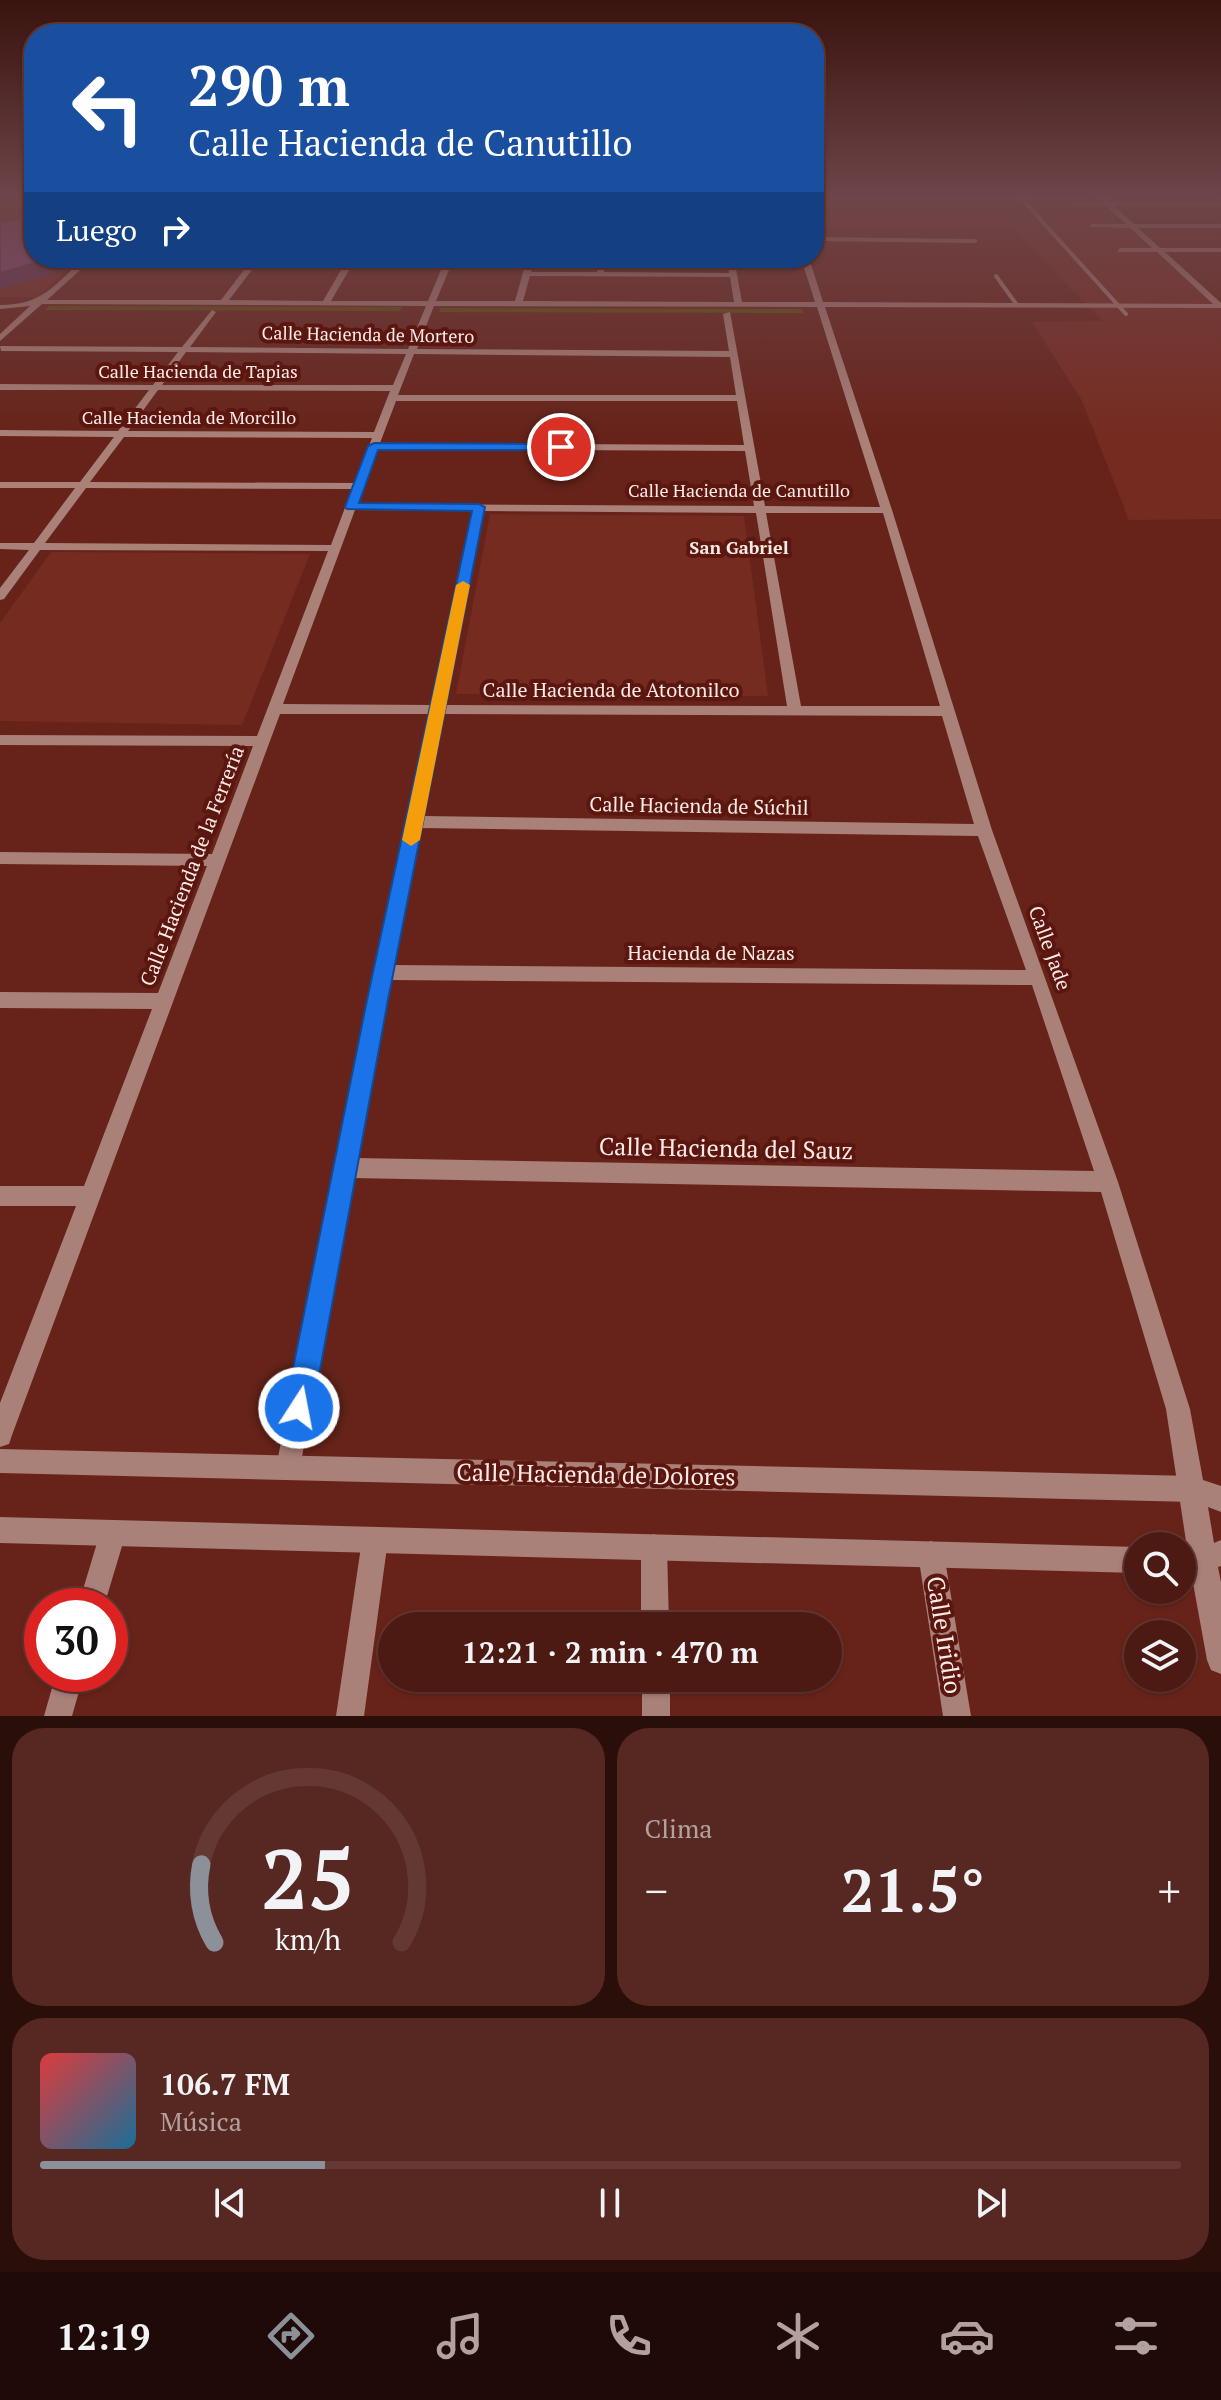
<!DOCTYPE html>
<html lang="es">
<head>
<meta charset="utf-8">
<style>
  body { margin:0; font-family:"PT Serif",serif; background:#572721; color:#f1f3f6; height:100vh; display:flex; flex-direction:column; font-size:30px; white-space:nowrap }
  * { box-sizing:border-box; margin:0 }
  p { font-size:26px; color:#b3a1a0 }
  .icon { flex:none; width:44px; height:44px; fill:none; stroke:currentColor; stroke-width:2; stroke-linecap:round; stroke-linejoin:round }
  .map { position:relative; height:1716px; overflow:hidden }
  .drawer { display:flex; flex-direction:column; gap:12px; padding:12px; background:#2a0e0a; flex:1 }
  .drawer>* { flex:none }
  .top-card { position:absolute; left:24px; top:24px; width:800px; height:244px; border-radius:32px; box-shadow:0 2px 6px #0004,0 0 0 2px #643833; background:#1a4fa0; color:#fff; overflow:hidden }
  .fabs { position:absolute; left:1124px; top:1532px; display:grid; gap:16px }
  .fabs a { display:grid; place-items:center; width:72px; height:72px; border-radius:50%; background:#4d1a13; box-shadow:0 2px 6px #0004,0 0 0 2px #643833; font-size:40px }
  .speed { position:absolute; left:24px; top:1588px; display:flex; gap:16px; font-size:40px; font-weight:700; text-align:center }
  .speed>* { display:grid; place-content:center; width:104px; height:104px; border-radius:50%; background:#4d1a13; box-shadow:0 2px 6px #0004,0 0 0 2px #643833; line-height:1 }
  .speed .limit { border:12px solid #d22; background:#fff; color:#111 }
  .pin { position:absolute; display:grid; place-items:center; width:68px; height:68px; color:#fff; margin:-34px; border:4px solid #fff; border-radius:50%; box-shadow:0 2px 8px #0007 }
  .me { position:absolute; width:88px; margin:-44px; rotate:11deg; stroke-linejoin:round; filter:drop-shadow(0 0 6px #0008) }
  .turn { display:flex; align-items:center; gap:28px; height:168px; padding:0 32px; font-size:36px }
  .turn .icon { width:104px; height:104px; stroke-width:2.5 }
  .turn b { display:block; font-size:56px; line-height:68px }
  .then { display:flex; align-items:center; height:76px; padding:0 32px; background:#0003; gap:16px; font-size:30px }
  .big { font-size:60px; font-weight:800; line-height:1.1 }
  .drawer .tile { flex:1; display:flex; flex-direction:column; justify-content:center; gap:12px; min-width:0; padding:0 28px; border-radius:32px; background:#572721 }
  .drawer .dial { align-items:center; gap:0 }
  .dial svg { height:208px; overflow:visible; fill:none; stroke:#643833; stroke-width:7; stroke-linecap:round; text-anchor:middle }
  .dial text { fill:#f1f3f6; stroke:none }
  .song { display:flex; align-items:center; gap:24px }
  .cover { width:96px; height:96px; border-radius:12px; background:linear-gradient(135deg,hsl(0 70% 55%),hsl(200 70% 35%)) }
  .played { height:8px; border-radius:4px; background:linear-gradient(90deg,#8c9099 25%,#643833 25%) }
  .keys { display:flex; justify-content:space-around; direction:ltr }
  .heat { display:flex; justify-content:space-between; align-items:center; font-size:44px; direction:ltr }
  .drawer .tiles { flex:1; display:grid; gap:12px; grid-template-columns:1fr 1fr }
  .tile:last-child { grid-column:span 2 }
  .trip { position:absolute; left:378px; top:1612px; width:464px; height:80px; border-radius:40px; background:#4d1a13; box-shadow:0 2px 6px #0004,0 0 0 2px #643833; font-weight:800; line-height:80px; text-align:center }
  .dock { display:flex; height:128px; justify-content:space-around; align-items:center; background:#1f0a08; color:#b3a1a0 }
  .dock .icon { width:56px; height:56px }
  .dock .current { color:#8c9099 }
  .dock b { font-size:36px; color:#f1f3f6 }
  .map>svg:first-child { display:block }
  .built { fill:#762b20 }
  .green { fill:#5f4d10 }
  .lines { fill:none; stroke-linecap:round; stroke-linejoin:round }
  .path { stroke:#ad817a; stroke-width:2; stroke-dasharray:1 3; stroke-linecap:butt }
  .service { stroke:#a98179; stroke-width:4 }
  .minor { fill:#a98179; fill-rule:evenodd }
  .tertiary { fill:#a98179; fill-rule:evenodd }
  .shaded-wall { fill:#5e325a }
  .building { fill:#864880; stroke:#5e325a; stroke-width:2 }
  .route { fill:#1a73e8; stroke:#114b97; stroke-width:2 }
  .slow { fill:#f59e0b }
  .labels { text-anchor:middle; stroke-width:8; stroke-linejoin:round; paint-order:stroke }
  .far-street-label { font-size:18px; fill:#fbeae6; stroke:#5b170f }
  .far-neighbourhood-label { font-size:18px; font-weight:bold; fill:#fbeae6; stroke:#5b170f }
  .street-label { font-size:20px; fill:#fbeae6; stroke:#5b170f }
  .near-street-label { font-size:24px; fill:#fbeae6; stroke:#5b170f }
</style>
</head>
<body>
<div class="map">
<svg width="1221" height="1716" viewBox="0 0 1221 1716">
  <rect width="100%" height="100%" fill="#672319"/>
  <g class="built">
    <polygon points="814,197 1091,197 1214,304 1221,305 1221,519 1129,520 1082,401 1032,322 1102,321 1014,229 814,228"/>
    <polygon points="0,210 34,210 34,258 79,258 37,297 0,297"/>
    <polygon points="490,514 744,516 768,696 456,694"/>
    <polygon points="51,552 310,554 242,725 0,721 0,623"/>
  </g>
  <g class="green">
    <polygon points="49,306 403,307 400,311 45,310"/>
    <polygon points="440,308 802,309 803,313 439,312"/>
  </g>
  <g class="lines">
    <polyline class="path" points="0,207 34,207"/>
    <g class="service">
      <polyline points="1020,197 1126,314"/>
      <polyline points="996,276 1017,305"/>
    </g>
    <g class="minor">
      <path d="M1097,197H1104L1109,202H1221V206H1114L1134,224H1221V228H1138L1160,248H1221V252H1165L1221,303V308L825,307L892,510L992,830L1118,1182L1190,1409L1203,1480L1221,1486V1512L1208,1507L1214,1543L1221,1540V1566L1218,1567L1221,1582V1674L1211,1670L1207,1660L1189,1561L1166,1409L1101,1192L352,1178L300,1468L297,1477L288,1480L279,1477L276,1468L334,1168L430,714H280L12,1435L9,1444L0,1447V1403L76,1206H0V1186H84L152,1009L0,1008V992L158,993L207,866L0,864V852L212,854L253,746L0,745V735L257,736L328,551L40,550L4,599L0,600V588L29,550L0,549V543H34L75,488H0V482H80L114,437L0,436V430L118,431L149,390H0V384L153,385L178,352L1,351L0,346L182,347L212,310L216,312L190,347L408,349L426,306L42,304L0,341V334L30,306L0,309V305C43,305 54,285 85,258L203,260L199,262H89L47,300H221L253,258H261L229,300L323,301L348,258H356L331,301H428L446,258H454L436,301H515L527,258H535L531,272H597L599,258H607L604,272L729,273L726,258H734L742,302H815L801,258H809L823,302L1213,304L1157,252H1117L1120,248H1152L1130,228L1089,227L1091,224H1126L1106,206L1065,204L1102,202ZM530,276L730,277L734,302L523,301ZM434,306L817,307L880,507L765,506L730,312L723,314L729,351L417,349ZM186,352L406,354L393,385H162ZM414,354L730,357L736,395H398ZM158,390L390,391L374,432L128,431ZM396,401H737L744,445L380,443ZM124,437L372,438L355,483L90,482ZM378,449L745,451L754,506L358,504ZM86,488L352,489L331,545L45,543ZM355,510L473,511L432,705L283,704ZM484,511L756,513L787,706L445,705ZM766,513H883L940,706H801ZM444,714L942,716L974,824L424,816ZM421,828L978,836L1026,970L394,965ZM391,980L1032,985L1094,1171L356,1158Z"/>
      <polygon points="814,237 975,239 978,241 975,243 814,241"/>
      <polygon points="113,1520 122,1524 126,1533 104,1606 78,1606 100,1533 104,1524"/>
      <polygon points="375,1527 384,1531 388,1540 364,1716 336,1716 362,1540 366,1531"/>
      <polygon points="654,1534 663,1538 667,1547 669,1626 641,1626 641,1547 645,1538"/>
      <polygon points="931,1541 940,1545 944,1554 971,1716 943,1716 918,1554 922,1545"/>
      <polygon points="56,1674 84,1674 72,1716 44,1716"/>
      <rect x="642" y="1678" width="28" height="38"/>
    </g>
    <g class="tertiary">
      <polygon points="0,1449 1193,1476 1202,1480 1206,1489 1202,1498 1193,1502 0,1473"/>
      <polygon points="0,1517 1138,1547 1138,1573 0,1543"/>
      <polygon points="1182,1548 1202,1548 1211,1552 1215,1561 1211,1570 1202,1574 1182,1574"/>
    </g>
  </g>
  <polygon class="shaded-wall" points="35,258 61,258 51,261 56,273 0,289 0,273"/>
  <polygon class="building" points="34,215 34,250 32,250 34,251 34,258 47,258 50,259 0,273 0,223"/>
  <linearGradient id="sky" x2="0" y2="1"><stop stop-color="#39130e"/><stop offset="0.45" stop-color="#6e4549"/><stop offset="1" stop-color="#6e4549" stop-opacity="0"/></linearGradient>
  <rect width="1221" height="438" fill="url(#sky)"/>
  <polygon class="route" points="374,443 561,444 567,447 561,450 378,450 359,503 479,504 485,507 388,1000 313,1408 309,1417 299,1421 289,1417 285,1408 367,1000 472,511 347,509 345,507 368,446"/>
  <polygon class="slow" points="463,581 470,585 420,840 411,846 402,840 456,585"/>
  <g class="labels">
    <g class="far-street-label">
      <text transform="translate(368 335) rotate(1)" y="6">Calle Hacienda de Mortero</text>
      <text x="198" y="378">Calle Hacienda de Tapias</text>
      <text x="189" y="424">Calle Hacienda de Morcillo</text>
      <text x="739" y="497">Calle Hacienda de Canutillo</text>
    </g>
    <g class="far-neighbourhood-label">
      <text x="739" y="554">San Gabriel</text>
    </g>
    <g class="street-label">
      <text x="611" y="697">Calle Hacienda de Atotonilco</text>
      <text transform="translate(699 806) rotate(1)" y="7">Calle Hacienda de Súchil</text>
      <text transform="translate(192 866) rotate(-69)" y="7">Calle Hacienda de la Ferrería</text>
      <text transform="translate(1050 948) rotate(70)" y="7">Calle Jade</text>
      <text x="711" y="960">Hacienda de Nazas</text>
    </g>
    <g class="near-street-label">
      <text transform="translate(726 1149) rotate(1)" y="8">Calle Hacienda del Sauz</text>
      <text transform="translate(596 1475) rotate(1)" y="8">Calle Hacienda de Dolores</text>
      <text transform="translate(944 1635) rotate(81)" y="8">Calle Iridio</text>
    </g>
  </g>
</svg>
<div class="fabs">
<a><svg class="icon" aria-label="search" viewBox="0 0 24 24"><circle cx="10" cy="10" r="6"/><path d="M15 15l6 6"/></svg></a>
<a><svg class="icon" aria-label="layers" viewBox="0 0 24 24"><path d="M12 4l9 5-9 5-9-5zM3 14l9 5 9-5"/></svg></a>
</div>
<div class="speed"><div class="limit">30</div></div>
<div class="pin" style="left:561px;top:447px;background:#d93025"><svg class="icon" aria-label="arrive" viewBox="0 0 24 24"><path d="M6 21V4h12l-3 4 3 4H6"/></svg></div>
<svg class="me" style="left:299px;top:1408px" viewBox="-20 -20 40 40"><circle r="17" fill="#1a73e8" stroke="#fff" stroke-width="3"/><path d="M0-11L8 9 0 5-8 9z" fill="#fff"/></svg>
<div class="trip">12:21 · 2 min · 470 m</div>
<div class="top-card">
<div class="turn"><svg class="icon" aria-label="left" viewBox="0 0 24 24"><path d="M17 20v-9H6M10 6l-5 5 5 5"/></svg><div><b>290 m</b>Calle Hacienda de Canutillo</div></div>
<div class="then">Luego<svg class="icon" aria-label="right" viewBox="0 0 24 24"><path d="M7 20v-9h11M14 6l5 5-5 5"/></svg></div>
</div>
</div>
<section class="drawer">
<div class="tiles">
<div class="tile dial"><svg viewBox="0 0 100 80">
<path d="M14 69A42 42 0 1 1 86 69"/>
<path d="M14 69A42 42 0 0 1 9 39" stroke="#8c9099"/>
<text x="50" y="56" font-size="32" font-weight="700">25</text>
<text x="50" y="72" font-size="11">km/h</text>
</svg></div>
<div class="tile"><p>Clima</p>
<div class="heat"><a>−</a><b class="big">21.5°</b><a>+</a></div>
</div>
<div class="tile">
<div class="song"><i class="cover"></i><div><b>106.7 FM</b><p>Música</p></div></div>
<div class="played"></div>
<div class="keys"><svg class="icon" aria-label="previous" viewBox="0 0 24 24"><path d="M18 5L8 12l10 7zM5 5v14"/></svg><svg class="icon" aria-label="pause" viewBox="0 0 24 24"><path d="M8 5v14M16 5v14"/></svg><svg class="icon" aria-label="next" viewBox="0 0 24 24"><path d="M6 5l10 7-10 7zM19 5v14"/></svg></div>
</div>
</div>
</section>
<nav class="dock">
<b>12:19</b>
<svg class="icon current" aria-label="directions" viewBox="0 0 24 24"><path d="M12 3l9 9-9 9-9-9zM9 14v-3h6M13 9l2 2-2 2"/></svg>
<svg class="icon" aria-label="music" viewBox="0 0 24 24"><path d="M9 18V5l10-2v13"/><circle cx="6" cy="18" r="3"/><circle cx="16" cy="16" r="3"/></svg>
<svg class="icon" aria-label="phone" viewBox="0 0 24 24"><path d="M5 4h4l2 5-3 2q2 4 5 5l2-3 5 2v4C11 20 4 13 5 4z"/></svg>
<svg class="icon" aria-label="climate" viewBox="0 0 24 24"><path d="M12 3v18M4 7l16 10M4 17L20 7"/></svg>
<svg class="icon" aria-label="car" viewBox="0 0 24 24"><path d="M5 17H2v-5l4-1 3-4h7l3 4 3 1v5h-3M9 17h6M6 11h13"/><circle cx="7" cy="17" r="2"/><circle cx="17" cy="17" r="2"/></svg>
<svg class="icon" aria-label="filters" viewBox="0 0 24 24"><path d="M4 7h16M4 17h16"/><circle cx="9" cy="7" r="2"/><circle cx="15" cy="17" r="2"/></svg>
</nav>
</body>
</html>
